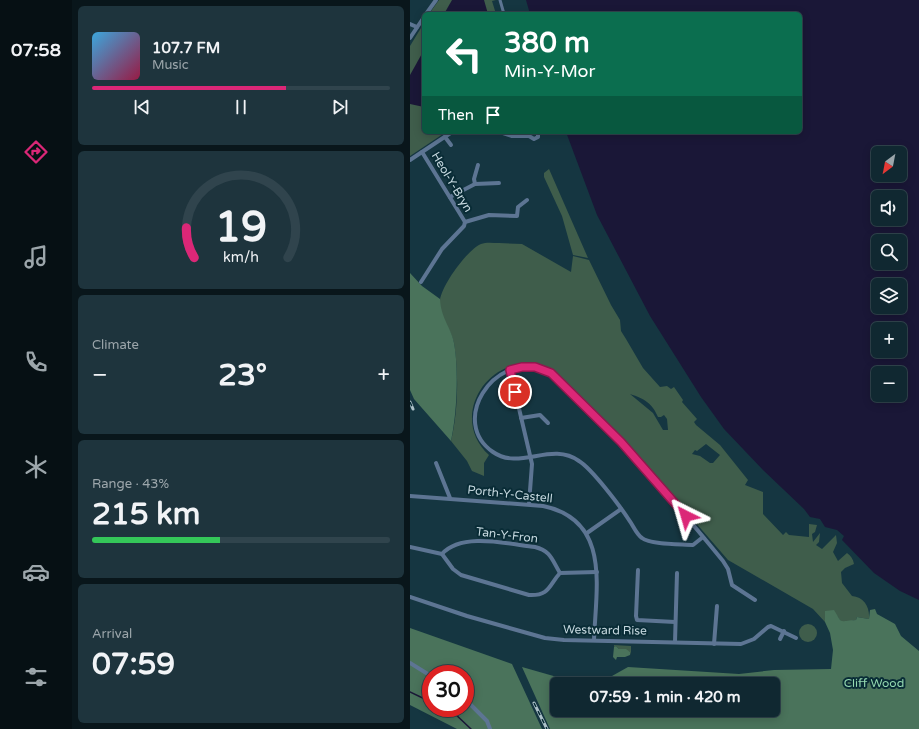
<!DOCTYPE html>
<html lang="en">
<head>
<meta charset="utf-8">
<style>
  body { margin:0; font-family:"Varela Round",sans-serif; background:#1e343d; color:#f1f3f6; height:100vh; display:flex; flex-direction:column; font-size:15px; white-space:nowrap }
  * { box-sizing:border-box; margin:0 }
  p { font-size:13px; color:#9ca6ab }
  .icon { flex:none; width:22px; height:22px; fill:none; stroke:currentColor; stroke-width:2; stroke-linecap:round; stroke-linejoin:round }
  .map { position:relative; flex:1; overflow:hidden }
  .side { display:flex; flex-direction:column; gap:6px; padding:6px; background:#09161b; width:338px }
  .side>* { flex:none }
  .top-card { position:absolute; left:12px; top:12px; width:380px; height:122px; border-radius:6px; box-shadow:0 2px 10px #0003,0 0 0 1px #30444d; background:#0b6e4f; color:#fff; overflow:hidden }
  .needle { width:26px; rotate:212deg }
  .buttons { position:absolute; left:461px; top:146px; display:grid; gap:8px }
  .buttons a { display:grid; place-items:center; width:36px; height:36px; border-radius:6px; background:#102831; box-shadow:0 2px 10px #0003,0 0 0 1px #30444d; font-size:20px }
  .speed { position:absolute; left:12px; top:665px; display:flex; gap:8px; font-size:20px; font-weight:700; text-align:center }
  .speed>* { display:grid; place-content:center; width:52px; height:52px; border-radius:50%; background:#102831; box-shadow:0 2px 10px #0003,0 0 0 1px #30444d; line-height:1 }
  .speed .limit { border:6px solid #d22; background:#fff; color:#111 }
  .pin { position:absolute; display:grid; place-items:center; width:34px; height:34px; color:#fff; margin:-17px; border:2px solid #fff; border-radius:50%; box-shadow:0 1px 4px #0007 }
  .me { position:absolute; width:44px; margin:-22px; rotate:320deg; stroke-linejoin:round; filter:drop-shadow(0 0 3px #0008) }
  .turn { display:flex; align-items:center; gap:14px; height:84px; padding:0 16px; font-size:18px }
  .turn .icon { width:52px; height:52px; stroke-width:2.5 }
  .turn b { display:block; font-size:28px; line-height:34px }
  .then { display:flex; align-items:center; height:38px; padding:0 16px; background:#0003; gap:8px; font-size:15px }
  .big { font-size:30px; font-weight:800; line-height:1.1 }
  .side .widget { flex:1; display:flex; flex-direction:column; justify-content:center; gap:6px; min-width:0; padding:0 14px; border-radius:6px; background:#1e343d }
  .side .dial { align-items:center; gap:0 }
  .dial svg { height:104px; overflow:visible; fill:none; stroke:#30444d; stroke-width:7; stroke-linecap:round; text-anchor:middle }
  .dial text { fill:#f1f3f6; stroke:none }
  .song { display:flex; align-items:center; gap:12px }
  .cover { width:48px; height:48px; border-radius:6px; background:linear-gradient(135deg,hsl(200 70% 55%),hsl(340 70% 35%)) }
  .played { height:4px; border-radius:2px; background:linear-gradient(90deg,#db2777 65%,#30444d 65%) }
  .keys { display:flex; justify-content:space-around; direction:ltr }
  .heat { display:flex; justify-content:space-between; align-items:center; font-size:22px; direction:ltr }
  .charge { height:6px; border-radius:3px; background:linear-gradient(90deg,#34c759 43%,#30444d 0) }
  .trip { position:absolute; left:140px; top:677px; width:230px; height:40px; border-radius:6px; background:#102831; box-shadow:0 2px 10px #0003,0 0 0 1px #30444d; font-weight:800; line-height:40px; text-align:center }
  main { display:flex; flex:1; min-height:0 }
  .tab-bar { display:flex; flex-direction:column; width:72px; justify-content:space-around; align-items:center; background:#061014; color:#9ca6ab }
  .tab-bar .icon { width:28px; height:28px }
  .tab-bar .selected { color:#db2777 }
  .tab-bar b { font-size:18px; color:#f1f3f6 }
  .map>svg:first-child { display:block }
  .green { fill:#3f5d4b; fill-rule:evenodd }
  .forest { fill:#4a735b; fill-rule:evenodd }
  .water { fill:#1a1737; fill-rule:evenodd }
  .lines { fill:none; stroke-linecap:round; stroke-linejoin:round }
  .stream { stroke:#1a1737; stroke-width:1.5 }
  .pedestrian { stroke:#5d7593; stroke-width:3 }
  .minor { stroke:#5d7593; stroke-width:4 }
  .rail-casing { stroke:#acc0c8; stroke-width:3 }
  .rail { stroke:#092c36; stroke-width:1.5; stroke-dasharray:4.5; stroke-linecap:butt }
  .route-casing { stroke:#8e194d; stroke-width:10 }
  .route { stroke:#db2777; stroke-width:7 }
  .labels { text-anchor:middle; stroke-width:4; stroke-linejoin:round; paint-order:stroke }
  .street-label { font-size:12px; fill:#c6d8df; stroke:#092c36 }
  .park-label { font-size:12px; fill:#95dab1; stroke:#092c36 }
</style>
</head>
<body>
<main>
<nav class="tab-bar">
<b>07:58</b>
<svg class="icon selected" aria-label="directions" viewBox="0 0 24 24"><path d="M12 3l9 9-9 9-9-9zM9 14v-3h6M13 9l2 2-2 2"/></svg>
<svg class="icon" aria-label="music" viewBox="0 0 24 24"><path d="M9 18V5l10-2v13"/><circle cx="6" cy="18" r="3"/><circle cx="16" cy="16" r="3"/></svg>
<svg class="icon" aria-label="phone" viewBox="0 0 24 24"><path d="M5 4h4l2 5-3 2q2 4 5 5l2-3 5 2v4C11 20 4 13 5 4z"/></svg>
<svg class="icon" aria-label="climate" viewBox="0 0 24 24"><path d="M12 3v18M4 7l16 10M4 17L20 7"/></svg>
<svg class="icon" aria-label="car" viewBox="0 0 24 24"><path d="M5 17H2v-5l4-1 3-4h7l3 4 3 1v5h-3M9 17h6M6 11h13"/><circle cx="7" cy="17" r="2"/><circle cx="17" cy="17" r="2"/></svg>
<svg class="icon" aria-label="filters" viewBox="0 0 24 24"><path d="M4 7h16M4 17h16"/><circle cx="9" cy="7" r="2"/><circle cx="15" cy="17" r="2"/></svg>
</nav>
<section class="side">
<div class="widget">
<div class="song"><i class="cover"></i><div><b>107.7 FM</b><p>Music</p></div></div>
<div class="played"></div>
<div class="keys"><svg class="icon" aria-label="previous" viewBox="0 0 24 24"><path d="M18 5L8 12l10 7zM5 5v14"/></svg><svg class="icon" aria-label="pause" viewBox="0 0 24 24"><path d="M8 5v14M16 5v14"/></svg><svg class="icon" aria-label="next" viewBox="0 0 24 24"><path d="M6 5l10 7-10 7zM19 5v14"/></svg></div>
</div>
<div class="widget dial"><svg viewBox="0 0 100 80">
<path d="M14 69A42 42 0 1 1 86 69"/>
<path d="M14 69A42 42 0 0 1 8 46" stroke="#db2777"/>
<text x="50" y="56" font-size="32" font-weight="700">19</text>
<text x="50" y="72" font-size="11">km/h</text>
</svg></div>
<div class="widget"><p>Climate</p>
<div class="heat"><a>−</a><b class="big">23°</b><a>+</a></div>
</div>
<div class="widget"><p>Range · 43%</p><b class="big">215 km</b><div class="charge"></div></div>
<div class="widget"><p>Arrival</p><b class="big">07:59</b></div>
</section>
<div class="map">
<svg width="509" height="729" viewBox="0 0 509 729">
  <rect width="100%" height="100%" fill="#153641"/>
  <g class="green">
    <polygon points="29,0 86,0 82,1 86,14 19,14"/>
    <polygon points="14,23 14,132 36,132 0,156 0,46"/>
    <polygon points="139,169 178,258 163,255 152,216 134,177 134,173"/>
    <path d="M89,243L112,244L161,272L163,256L179,260L201,305L210,320L211,331L216,339L233,368L250,387L257,386L261,389L264,387L273,400L272,402L287,419L284,422L286,425L310,445L338,480L335,485L353,492V514L373,535L376,532L379,535L399,537V524L407,525L405,532L402,534L403,542L410,533L409,542L406,545L412,549L426,535L427,543L423,552L428,561L437,553C441,556 443,559 444,564L435,568L431,572L432,583L442,596C454,597 460,607 459,619L447,617L446,620L432,623L427,616L416,614L415,622L403,609L318,560L214,440L144,371C86,341 34,414 79,455L74,463V476L62,471L57,461L41,441C48,412 49,374 44,343C41,328 28,317 30,300C32,285 57,250 71,244C76,242 83,243 89,243ZM220,394C235,399 242,403 248,417H251L254,415L257,419L258,430H253L243,413ZM296,444L310,455L303,463H300L290,456L282,454L285,450L287,451Z"/>
    <circle cx="398" cy="633" r="9"/>
    <polygon points="204,645 221,646 221,655 220,652 209,649 206,646 204,647"/>
  </g>
  <g class="forest">
    <path d="M0,273L12,286L30,299C31,319 41,327 44,343C49,370 47,415 41,441L4,399L0,390Z"/>
    <path d="M465,609L467,614L485,624L491,636L509,651V729H140L112,667L161,681L202,676L218,667L329,674L364,670L421,669L423,650L420,633L415,622V611L424,610C433,625 428,621 446,620L447,617L459,619L460,610ZM147,684H363V710H147Z"/>
    <path d="M0,628L102,664L132,729H47L0,705ZM21,674H55V708H21Z"/>
    <polygon points="206,646 209,649 216,649 220,652 220,655 215,657 207,657 206,660 203,657 204,647"/>
  </g>
  <g class="water">
    <polygon points="42,0 74,0 78,14 34,14"/>
    <path d="M116,0H509V600L490,591L464,573L432,540L434,536L427,530L415,527L410,519L400,517L394,509L353,470L314,429L291,397L240,316L187,215L156,132H390V14H120ZM468,153H490V175H468ZM468,197H490V219H468ZM468,241H490V263H468ZM468,285H490V307H468ZM468,329H490V351H468ZM468,373H490V395H468Z"/>
    <polygon points="14,50 14,107 0,104 0,75"/>
  </g>
  <g class="lines">
    <g class="stream">
      <polyline points="0,692 21,702"/>
      <polyline points="35,708 43,712 61,729"/>
    </g>
    <polyline class="pedestrian" points="90,0 94,14"/>
    <g class="minor">
      <polyline points="16,14 26,0"/>
      <polyline points="0,24 7,27"/>
      <polyline points="0,38 14,17"/>
      <polyline points="90,132 102,136 119,136"/>
      <polyline points="120,132 119,136 124,139 128,137 128,132"/>
      <polyline points="35,137 41,145"/>
      <polyline points="12,152 55,222"/>
      <polyline points="0,160 42,132"/>
      <polyline points="65,184 64,179 68,165"/>
      <polyline points="40,197 65,184 89,183"/>
      <polyline points="11,282 32,249 54,226 55,222 79,215 107,216 108,207 117,200"/>
      <polyline points="100,370 122,464 119,504"/>
      <polyline points="111,418 130,415 138,423"/>
      <polyline points="26,463 40,498"/>
      <path d="M0,496L133,506C201,520 186,587 184,640"/>
      <polyline points="177,533 211,509"/>
      <path d="M293,537L283,545C271,544 241,545 232,538C226,534 223,525 219,520C210,506 182,469 169,461C141,441 110,471 83,452C39,422 83,353 132,369C148,374 162,393 174,404C224,454 268,506 313,561L318,569L322,585L345,600"/>
      <path d="M0,547L32,554L43,569L51,575L119,595C140,596 139,585 150,573L187,572"/>
      <path d="M32,554C52,532 98,544 125,547C141,551 142,560 150,573"/>
      <polyline points="228,570 226,616 227,620 265,622"/>
      <polyline points="0,597 57,616 135,638 154,640 331,644 344,639 358,627 361,626 386,638"/>
      <polyline points="370,639 374,631"/>
      <polyline points="265,642 267,573"/>
      <polyline points="304,644 307,606"/>
      <polyline points="0,663 21,676"/>
      <polyline points="55,699 77,721 80,729"/>
    </g>
    <g class="rail-casing">
      <g id="rail">
        <polyline points="0,402 3,409"/>
        <polyline points="124,703 137,729"/>
      </g>
    </g>
    <use href="#rail" class="rail"/>
  </g>
  <g class="lines">
    <g class="route-casing">
      <polyline id="route" points="105,392 100,370 112,367 125,367 141,373 211,442 276,516"/>
    </g>
    <use href="#route" class="route"/>
  </g>
  <g class="labels">
    <g class="street-label">
      <text transform="translate(42 182) rotate(59)" y="4">Heol-Y-Bryn</text>
      <text transform="translate(100 494) rotate(6)" y="4">Porth-Y-Castell</text>
      <text transform="translate(97 535) rotate(7)" y="4">Tan-Y-Fron</text>
      <text transform="translate(195 630) rotate(1)" y="4">Westward Rise</text>
    </g>
    <g class="park-label">
      <text x="464" y="687">Cliff Wood</text>
    </g>
  </g>
</svg>
<div class="buttons">
<a><svg class="needle" viewBox="-14 -14 28 28"><path d="M0-13l5 13h-10z" fill="#e53935"/><path d="M0 13l5-13h-10z" fill="#9ca6ab"/></svg></a>
<a><svg class="icon" aria-label="sound" viewBox="0 0 24 24"><path d="M4 9h4l5-4v14l-5-4H4zM17 9q2 3 0 6"/></svg></a>
<a><svg class="icon" aria-label="search" viewBox="0 0 24 24"><circle cx="10" cy="10" r="6"/><path d="M15 15l6 6"/></svg></a>
<a><svg class="icon" aria-label="layers" viewBox="0 0 24 24"><path d="M12 4l9 5-9 5-9-5zM3 14l9 5 9-5"/></svg></a>
<a>+</a>
<a>−</a>
</div>
<div class="speed"><div class="limit">30</div></div>
<div class="pin" style="left:105px;top:392px;background:#d93025"><svg class="icon" aria-label="arrive" viewBox="0 0 24 24"><path d="M6 21V4h12l-3 4 3 4H6"/></svg></div>
<svg class="me" style="left:276px;top:516px" viewBox="-20 -20 40 40"><path d="M0-17L14 15 0 8-14 15z" fill="#db2777" stroke="#fff" stroke-width="4"/></svg>
<div class="trip">07:59 · 1 min · 420 m</div>
<div class="top-card">
<div class="turn"><svg class="icon" aria-label="left" viewBox="0 0 24 24"><path d="M17 20v-9H6M10 6l-5 5 5 5"/></svg><div><b>380 m</b>Min-Y-Mor</div></div>
<div class="then">Then<svg class="icon" aria-label="arrive" viewBox="0 0 24 24"><path d="M6 21V4h12l-3 4 3 4H6"/></svg></div>
</div>
</div>
</main>
</body>
</html>
